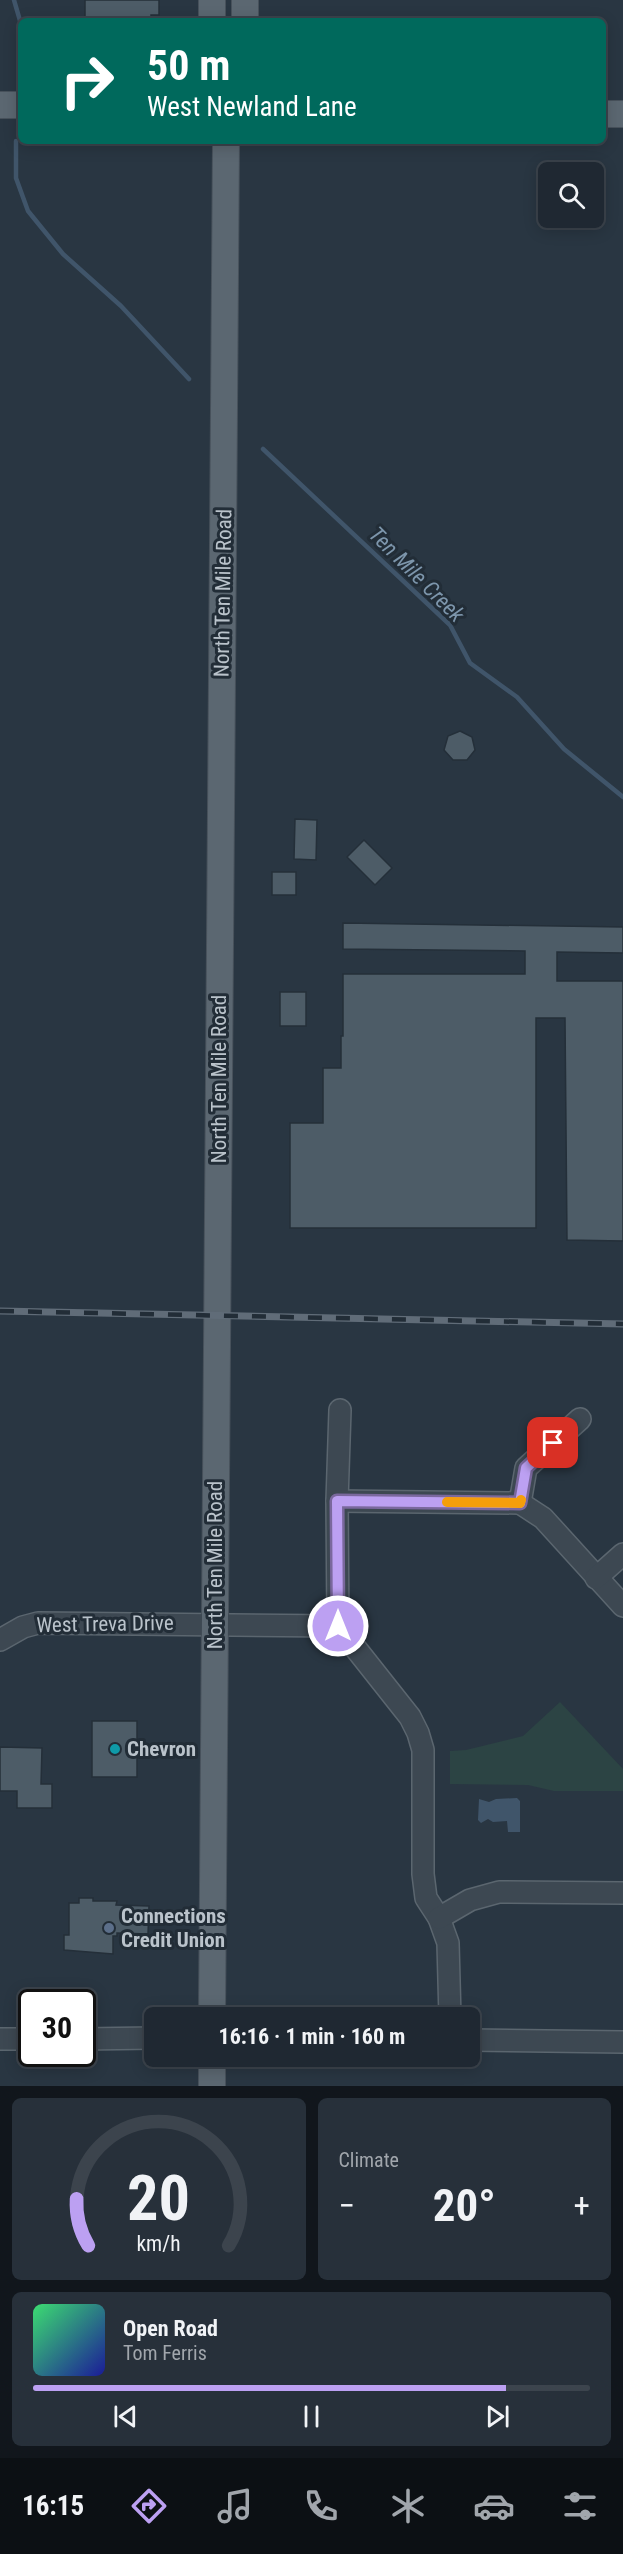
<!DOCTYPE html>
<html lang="en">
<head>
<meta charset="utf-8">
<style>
  body { margin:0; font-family:"Roboto Condensed",sans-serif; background:#27303a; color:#f1f3f6; height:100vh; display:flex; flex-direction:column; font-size:22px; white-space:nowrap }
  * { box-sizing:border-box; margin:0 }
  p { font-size:20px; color:#a1a6ac }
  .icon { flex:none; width:33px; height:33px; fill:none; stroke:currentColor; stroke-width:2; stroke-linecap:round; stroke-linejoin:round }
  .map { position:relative; height:2086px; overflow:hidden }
  .drawer { display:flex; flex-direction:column; gap:12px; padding:12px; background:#11161c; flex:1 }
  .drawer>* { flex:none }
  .guide { position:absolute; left:18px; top:18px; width:588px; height:126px; border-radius:9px; box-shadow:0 3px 15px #0003,0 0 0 2px #3c444d; background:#00695c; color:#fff; overflow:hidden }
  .fabs { position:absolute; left:538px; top:162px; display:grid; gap:12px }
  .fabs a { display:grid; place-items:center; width:66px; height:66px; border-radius:9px; background:#1f2832; box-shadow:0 3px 15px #0003,0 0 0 2px #3c444d; font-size:30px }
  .speed { position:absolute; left:18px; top:1989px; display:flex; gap:12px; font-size:30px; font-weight:700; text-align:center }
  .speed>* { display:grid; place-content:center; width:78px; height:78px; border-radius:50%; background:#1f2832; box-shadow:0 3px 15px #0003,0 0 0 2px #3c444d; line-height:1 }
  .speed .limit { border:3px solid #111; border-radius:9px; background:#fff; color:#111 }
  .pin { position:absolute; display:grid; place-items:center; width:51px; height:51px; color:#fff; margin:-26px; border-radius:12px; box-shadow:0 3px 9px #0006 }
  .me { position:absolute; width:66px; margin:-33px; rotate:0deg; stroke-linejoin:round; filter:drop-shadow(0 0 4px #0008) }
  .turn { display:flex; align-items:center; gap:21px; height:126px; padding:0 30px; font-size:27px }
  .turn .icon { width:78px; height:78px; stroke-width:2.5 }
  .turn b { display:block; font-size:42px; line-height:51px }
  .big { font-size:45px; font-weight:700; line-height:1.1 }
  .drawer .tile { flex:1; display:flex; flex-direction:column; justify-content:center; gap:9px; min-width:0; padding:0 21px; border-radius:9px; background:#27303a }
  .drawer .dial { align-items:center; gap:0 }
  .dial svg { height:156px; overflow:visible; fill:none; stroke:#3c444d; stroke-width:7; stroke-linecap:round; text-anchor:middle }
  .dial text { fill:#f1f3f6; stroke:none }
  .song { display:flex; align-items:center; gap:18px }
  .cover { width:72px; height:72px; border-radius:9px; background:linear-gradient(135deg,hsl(140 70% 55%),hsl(240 70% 35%)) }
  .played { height:6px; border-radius:3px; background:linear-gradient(90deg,#bca0f2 85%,#3c444d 85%) }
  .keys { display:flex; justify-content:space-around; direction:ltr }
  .heat { display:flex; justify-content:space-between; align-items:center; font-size:33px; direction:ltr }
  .drawer .tiles { flex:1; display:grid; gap:12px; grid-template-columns:1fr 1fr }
  .tile:last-child { grid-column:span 2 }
  .trip { position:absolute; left:144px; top:2007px; width:336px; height:60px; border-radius:9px; background:#1f2832; box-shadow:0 3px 15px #0003,0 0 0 2px #3c444d; font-weight:700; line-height:60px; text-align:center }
  .tab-bar { display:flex; height:96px; justify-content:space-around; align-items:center; background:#0c1014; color:#a1a6ac }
  .tab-bar .icon { width:42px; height:42px }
  .tab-bar .selected { color:#bca0f2 }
  .tab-bar b { font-size:27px; color:#f1f3f6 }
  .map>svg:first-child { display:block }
  .green { fill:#2c4444 }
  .water { fill:#40556a }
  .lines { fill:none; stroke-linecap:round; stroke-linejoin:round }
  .stream { stroke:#40556a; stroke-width:4.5 }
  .building { fill:#4d5c67; stroke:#242f39; stroke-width:1.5 }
  .minor-casing { stroke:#5b666f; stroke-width:24 }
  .major-casing { stroke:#47515b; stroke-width:28 }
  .minor { stroke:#3d4852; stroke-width:21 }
  .major { stroke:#5b6771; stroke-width:26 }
  .rail-casing { stroke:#606c78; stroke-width:7 }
  .rail { stroke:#222d37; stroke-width:4.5; stroke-dasharray:14; stroke-linecap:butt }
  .route-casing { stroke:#7a689d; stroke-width:15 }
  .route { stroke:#bca0f2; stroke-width:10 }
  .slow { stroke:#f59e0b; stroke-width:10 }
  .culture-dot { fill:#0f9aa8; stroke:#222d37; stroke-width:2 }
  .service-dot { fill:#5c6f8a; stroke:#222d37; stroke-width:2 }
  .labels { text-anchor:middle; stroke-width:6; stroke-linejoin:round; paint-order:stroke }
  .street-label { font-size:21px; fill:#bac3cb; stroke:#222d37 }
  .poi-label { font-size:21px; font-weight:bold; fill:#bac3cb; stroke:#222d37; text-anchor:start }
  .water-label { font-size:22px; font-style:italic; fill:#7d96ac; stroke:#222d37 }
</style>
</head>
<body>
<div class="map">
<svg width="623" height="2086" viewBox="0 0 623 2086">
  <rect width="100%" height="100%" fill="#293642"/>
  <polygon class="green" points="560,1702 623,1769 623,1791 554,1791 528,1785 450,1784 450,1751 466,1750 523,1736"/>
  <polygon class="water" points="517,1798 520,1801 520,1832 508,1832 507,1821 493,1822 488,1819 481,1823 478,1820 479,1799 489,1802 496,1799"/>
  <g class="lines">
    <g class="stream">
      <polyline points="14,0 21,24"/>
      <polyline points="19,69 21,35"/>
      <polyline points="16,141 16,178 28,211 63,254 121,306 189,379"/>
      <polyline points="263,449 450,625 470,663 517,697 564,749 623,797"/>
    </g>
  </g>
  <g class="building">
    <polygon points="85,0 159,0 159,15 151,15 151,21 85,21"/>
    <polygon points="460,731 472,737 475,750 467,760 453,760 444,750 448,736"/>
    <polygon points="295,819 317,820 316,860 294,859"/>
    <polygon points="364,840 392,868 375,885 347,857"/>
    <rect x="272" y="872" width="24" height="23"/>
    <polygon points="343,923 623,927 623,953 557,952 557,981 623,981 623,1241 567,1240 565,1018 536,1018 536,1228 290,1228 290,1123 323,1123 323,1068 341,1068 341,1036 343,1036 343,974 525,974 525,951 343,949"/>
    <rect x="280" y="992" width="26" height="34"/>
    <rect x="92" y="1721" width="45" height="56"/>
    <polygon points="0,1747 42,1748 41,1784 52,1784 52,1808 17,1808 17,1791 0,1791"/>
    <polygon points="79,1898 93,1898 93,1901 117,1901 116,1905 149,1906 148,1934 117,1933 117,1936 113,1936 113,1954 64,1950 64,1935 69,1935 69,1903 79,1903"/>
  </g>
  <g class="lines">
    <g class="minor-casing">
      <g id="minor">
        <polyline points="340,1410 337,1501 338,1626 410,1717 418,1733 423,1750 423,1874 426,1898 439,1918 448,1943 450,2018"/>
        <polyline points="337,1501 520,1503"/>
        <polyline points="520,1503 543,1518 623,1606"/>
        <polyline points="520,1503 526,1468 580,1419"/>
        <polyline points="596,1578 623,1554"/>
        <polyline points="0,1640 23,1627 38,1623 338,1626"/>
        <polyline points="439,1918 470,1900 499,1892 623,1893"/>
        <polyline points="0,2039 32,2039"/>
        <polyline points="82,2039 154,2038"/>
        <polyline points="470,2040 623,2042"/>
      </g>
    </g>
    <g class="major-casing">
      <g id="major">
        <polyline points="212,0 212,21"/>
        <polyline points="245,21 245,0"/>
        <polyline points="0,105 21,105"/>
        <polyline points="603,114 623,114"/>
        <polyline points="212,2018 226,141"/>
        <polyline points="212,2086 212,2056"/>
      </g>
    </g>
    <use href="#minor" class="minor"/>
    <use href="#major" class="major"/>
    <g class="rail-casing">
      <polyline id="rail" points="0,1311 623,1324"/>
    </g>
    <use href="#rail" class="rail"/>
  </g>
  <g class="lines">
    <g class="route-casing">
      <polyline id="route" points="338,1626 337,1501 520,1503 526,1468 553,1443"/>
    </g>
    <use href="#route" class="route"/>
    <polyline class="slow" points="447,1502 520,1503 521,1500"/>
  </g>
  <circle class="culture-dot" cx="115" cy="1749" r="6"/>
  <circle class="service-dot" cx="109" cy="1928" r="6"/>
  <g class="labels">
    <g class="street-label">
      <text transform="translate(223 593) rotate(-89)" y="7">North Ten Mile Road</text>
      <text transform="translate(219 1079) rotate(-90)" y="7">North Ten Mile Road</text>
      <text transform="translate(215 1565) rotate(-90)" y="7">North Ten Mile Road</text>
      <text transform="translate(105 1624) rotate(-1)" y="7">West Treva Drive</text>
    </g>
    <g class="poi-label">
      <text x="127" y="1756">Chevron</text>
      <text x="121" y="1923">Connections<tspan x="121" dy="24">Credit Union</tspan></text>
    </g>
    <g class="water-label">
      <text transform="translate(417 574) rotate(45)" y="8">Ten Mile Creek</text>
    </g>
  </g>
</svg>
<div class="fabs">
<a><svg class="icon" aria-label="search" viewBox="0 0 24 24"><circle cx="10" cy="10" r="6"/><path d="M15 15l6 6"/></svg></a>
</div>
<div class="speed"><div class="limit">30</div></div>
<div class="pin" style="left:553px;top:1443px;background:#d93025"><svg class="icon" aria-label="arrive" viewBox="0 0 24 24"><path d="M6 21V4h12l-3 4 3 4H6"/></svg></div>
<svg class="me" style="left:338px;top:1626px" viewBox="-20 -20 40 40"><circle r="17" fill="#bca0f2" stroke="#fff" stroke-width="3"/><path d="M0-11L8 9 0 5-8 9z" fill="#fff"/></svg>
<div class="trip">16:16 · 1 min · 160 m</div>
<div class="guide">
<div class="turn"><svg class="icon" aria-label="right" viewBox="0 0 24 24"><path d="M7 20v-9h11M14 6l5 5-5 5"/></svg><div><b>50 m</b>West Newland Lane</div></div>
</div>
</div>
<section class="drawer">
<div class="tiles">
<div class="tile dial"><svg viewBox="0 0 100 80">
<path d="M14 69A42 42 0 1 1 86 69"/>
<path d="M14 69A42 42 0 0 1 8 45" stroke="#bca0f2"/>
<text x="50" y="56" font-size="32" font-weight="700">20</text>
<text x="50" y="72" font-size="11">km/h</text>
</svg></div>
<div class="tile"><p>Climate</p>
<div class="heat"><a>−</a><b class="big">20°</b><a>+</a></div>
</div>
<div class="tile">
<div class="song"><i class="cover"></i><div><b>Open Road</b><p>Tom Ferris</p></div></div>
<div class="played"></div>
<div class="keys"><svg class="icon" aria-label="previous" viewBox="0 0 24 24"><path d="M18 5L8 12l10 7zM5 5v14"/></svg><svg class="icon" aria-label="pause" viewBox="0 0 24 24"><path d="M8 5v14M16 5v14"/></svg><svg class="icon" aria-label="next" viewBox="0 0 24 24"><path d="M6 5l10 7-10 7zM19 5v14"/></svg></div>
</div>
</div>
</section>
<nav class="tab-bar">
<b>16:15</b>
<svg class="icon selected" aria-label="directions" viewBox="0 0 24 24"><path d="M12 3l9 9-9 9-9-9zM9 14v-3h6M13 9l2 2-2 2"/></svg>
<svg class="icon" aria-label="music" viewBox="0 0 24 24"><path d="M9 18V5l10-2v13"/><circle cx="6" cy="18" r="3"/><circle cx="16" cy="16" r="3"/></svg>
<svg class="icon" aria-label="phone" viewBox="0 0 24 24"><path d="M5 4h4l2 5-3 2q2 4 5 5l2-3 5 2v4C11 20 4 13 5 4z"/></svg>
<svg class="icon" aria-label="climate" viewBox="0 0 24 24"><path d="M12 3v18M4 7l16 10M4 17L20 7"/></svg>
<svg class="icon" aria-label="car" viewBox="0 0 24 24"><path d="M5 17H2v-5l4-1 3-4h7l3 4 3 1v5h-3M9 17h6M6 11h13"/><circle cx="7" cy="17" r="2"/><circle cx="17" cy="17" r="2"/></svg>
<svg class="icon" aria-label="filters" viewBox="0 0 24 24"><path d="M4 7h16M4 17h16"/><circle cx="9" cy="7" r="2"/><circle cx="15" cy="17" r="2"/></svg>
</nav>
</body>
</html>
